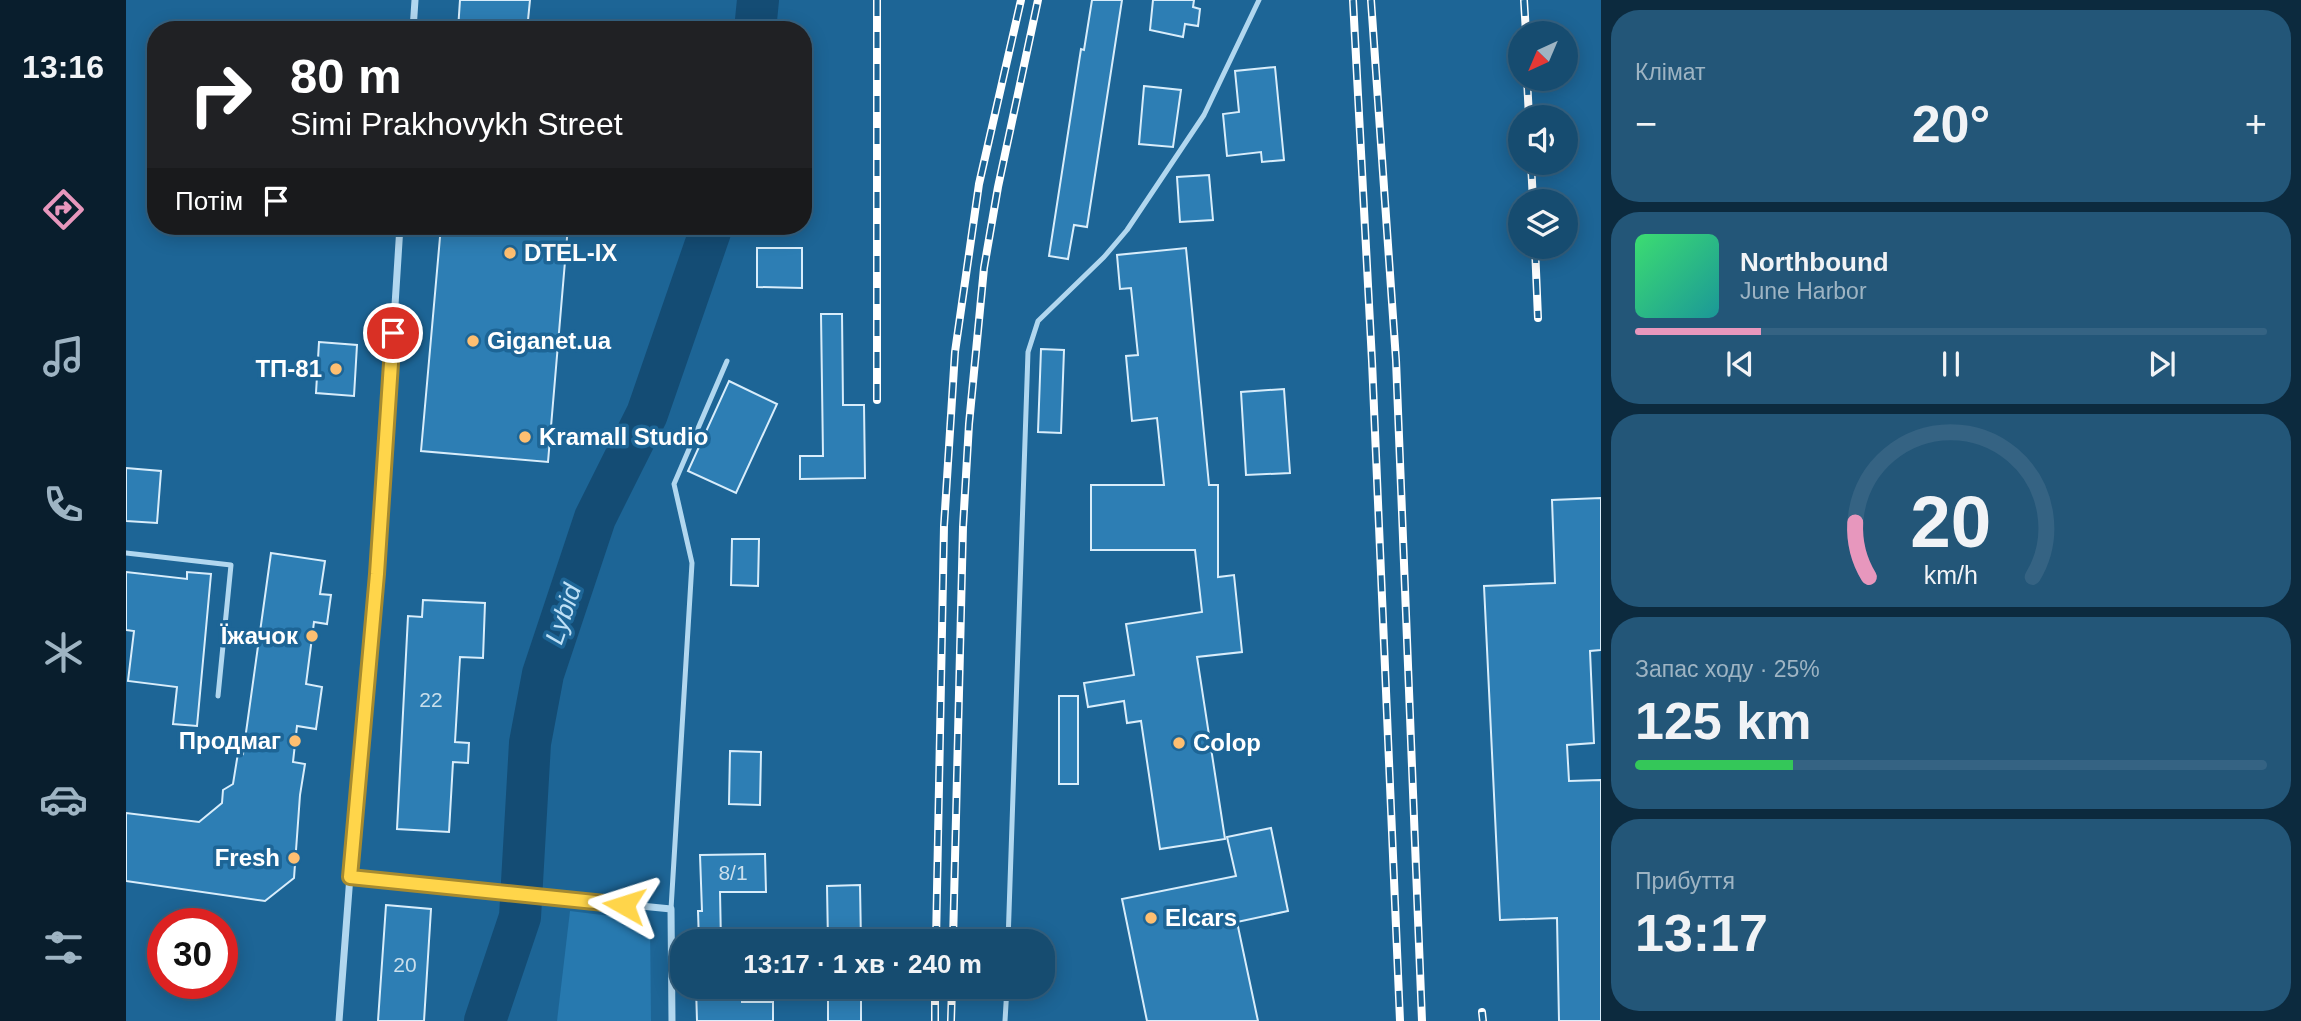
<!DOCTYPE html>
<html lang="uk">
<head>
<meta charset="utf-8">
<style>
  body { margin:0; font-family:Arial,sans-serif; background:#235678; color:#f1f3f6; height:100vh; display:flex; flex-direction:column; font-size:26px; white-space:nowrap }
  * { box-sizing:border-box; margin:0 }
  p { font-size:23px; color:#9eb4c3 }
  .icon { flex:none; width:38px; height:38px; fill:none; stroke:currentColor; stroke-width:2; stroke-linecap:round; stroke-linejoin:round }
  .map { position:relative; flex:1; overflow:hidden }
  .details { display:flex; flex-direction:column; gap:10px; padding:10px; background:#0c2a3e; width:700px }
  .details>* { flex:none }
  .top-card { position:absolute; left:21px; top:21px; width:665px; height:214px; border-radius:28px; box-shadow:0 4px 18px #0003,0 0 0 2px #356383; background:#202124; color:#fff; overflow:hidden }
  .needle { width:46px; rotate:224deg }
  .tools { position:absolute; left:1382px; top:21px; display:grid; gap:14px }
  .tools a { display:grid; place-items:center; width:70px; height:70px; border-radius:50%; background:#164c70; box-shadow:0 4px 18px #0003,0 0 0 2px #356383; font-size:35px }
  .speed { position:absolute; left:21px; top:908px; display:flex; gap:14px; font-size:35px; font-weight:700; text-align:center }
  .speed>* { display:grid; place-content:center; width:91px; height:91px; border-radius:50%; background:#164c70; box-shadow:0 4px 18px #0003,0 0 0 2px #356383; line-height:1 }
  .speed .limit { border:10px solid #d22; background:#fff; color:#111 }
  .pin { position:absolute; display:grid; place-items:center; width:60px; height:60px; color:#fff; margin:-30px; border:4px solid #fff; border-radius:50%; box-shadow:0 2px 7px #0007 }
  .me { position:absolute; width:77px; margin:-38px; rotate:276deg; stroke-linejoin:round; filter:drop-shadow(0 0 5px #0008) }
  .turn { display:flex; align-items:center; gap:24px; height:147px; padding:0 28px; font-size:32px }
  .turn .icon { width:91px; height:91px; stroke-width:2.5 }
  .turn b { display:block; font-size:49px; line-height:60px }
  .then { display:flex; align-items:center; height:66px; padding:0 28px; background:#0003; gap:14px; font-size:26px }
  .big { font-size:52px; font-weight:800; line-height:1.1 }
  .details .card { flex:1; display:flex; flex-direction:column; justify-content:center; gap:10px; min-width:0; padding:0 24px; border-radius:28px; background:#235678 }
  .details .dial { align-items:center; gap:0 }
  .dial svg { height:182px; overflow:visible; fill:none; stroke:#356383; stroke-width:7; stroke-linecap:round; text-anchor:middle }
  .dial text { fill:#f1f3f6; stroke:none }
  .song { display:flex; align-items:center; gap:21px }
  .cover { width:84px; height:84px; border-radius:10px; background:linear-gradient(135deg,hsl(140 70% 55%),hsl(180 70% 35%)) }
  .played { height:7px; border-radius:4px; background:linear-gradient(90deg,#e797bd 20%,#356383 20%) }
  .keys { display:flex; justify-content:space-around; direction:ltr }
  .heat { display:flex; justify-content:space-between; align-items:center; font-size:38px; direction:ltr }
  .charge { height:10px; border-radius:5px; background:linear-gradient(90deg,#34c759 25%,#356383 0) }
  .trip { position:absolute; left:544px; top:929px; width:385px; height:70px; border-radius:28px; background:#164c70; box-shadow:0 4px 18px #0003,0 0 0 2px #356383; font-weight:800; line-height:70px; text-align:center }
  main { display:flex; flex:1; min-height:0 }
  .dock { display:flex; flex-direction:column; width:126px; justify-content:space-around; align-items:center; background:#091e2d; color:#9eb4c3 }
  .dock .icon { width:49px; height:49px }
  .dock .selected { color:#e797bd }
  .dock b { font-size:32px; color:#f1f3f6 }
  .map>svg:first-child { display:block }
  .green { fill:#2779af }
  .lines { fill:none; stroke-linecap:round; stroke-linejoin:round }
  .river { stroke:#144c74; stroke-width:42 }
  .building { fill:#2d7eb4; stroke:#d8edfb; stroke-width:2 }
  .lane { stroke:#b1d7ef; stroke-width:5 }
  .street { stroke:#b1d7ef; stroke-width:7 }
  .rail-casing { stroke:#fff; stroke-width:8 }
  .rail { stroke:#1d6596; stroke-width:5; stroke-dasharray:16; stroke-linecap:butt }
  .route-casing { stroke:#a68a30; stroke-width:18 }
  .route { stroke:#ffd54a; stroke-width:12 }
  .poi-dot { fill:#febf71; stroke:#1d6596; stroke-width:2.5 }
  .labels { text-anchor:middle; stroke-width:7; stroke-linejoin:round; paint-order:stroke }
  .number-label { font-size:21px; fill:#cadfec }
  .poi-label { font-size:24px; font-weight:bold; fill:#fff; stroke:#1d6596; text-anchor:start }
  .water-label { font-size:26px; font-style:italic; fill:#bee0f6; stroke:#1d6596 }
</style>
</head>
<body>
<main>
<nav class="dock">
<b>13:16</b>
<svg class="icon selected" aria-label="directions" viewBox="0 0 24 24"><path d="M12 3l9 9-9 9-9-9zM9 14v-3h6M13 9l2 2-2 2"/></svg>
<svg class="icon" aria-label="music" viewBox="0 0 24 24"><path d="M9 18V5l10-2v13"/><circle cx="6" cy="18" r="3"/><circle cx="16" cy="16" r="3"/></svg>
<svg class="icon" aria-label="phone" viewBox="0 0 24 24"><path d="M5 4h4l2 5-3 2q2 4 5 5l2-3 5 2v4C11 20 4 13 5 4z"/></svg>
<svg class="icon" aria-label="climate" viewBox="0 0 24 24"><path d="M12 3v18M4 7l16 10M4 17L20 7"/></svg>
<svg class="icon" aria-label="car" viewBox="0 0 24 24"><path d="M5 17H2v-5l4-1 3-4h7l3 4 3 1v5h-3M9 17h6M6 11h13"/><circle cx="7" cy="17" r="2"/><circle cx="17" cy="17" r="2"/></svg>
<svg class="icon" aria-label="filters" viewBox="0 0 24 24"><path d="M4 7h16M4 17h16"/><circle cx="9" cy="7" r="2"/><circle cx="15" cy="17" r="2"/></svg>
</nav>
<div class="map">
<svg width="1475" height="1021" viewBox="0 0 1475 1021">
  <rect width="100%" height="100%" fill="#1d6596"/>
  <polygon class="green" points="444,911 524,921 525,1021 431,1021"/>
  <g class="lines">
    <g class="river">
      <polyline points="629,30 632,0"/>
      <polyline points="359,1021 394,917 404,743 417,674 469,518 521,414 586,226"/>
    </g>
  </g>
  <g class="building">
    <polygon points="334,0 404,0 401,30 332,30"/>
    <polygon points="966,0 996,0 961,227 948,225 942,259 923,256 955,49 958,50"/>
    <polygon points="1027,0 1068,0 1067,7 1074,9 1072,26 1059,24 1057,37 1024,30"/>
    <polygon points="1149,67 1158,160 1136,162 1135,152 1101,156 1097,114 1113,112 1109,71"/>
    <polygon points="1018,86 1055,90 1047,147 1013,144"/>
    <polygon points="1083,175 1087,220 1054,222 1051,177"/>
    <polygon points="315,226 442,226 422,462 295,451"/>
    <polygon points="631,248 676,248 676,288 631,287"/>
    <polygon points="1060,248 1083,485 1092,485 1092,577 1108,575 1116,652 1071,657 1099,839 1034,849 1015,721 1001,723 998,701 962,707 958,683 1008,675 1000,624 1076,612 1069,550 965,550 965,485 1038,485 1031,418 1006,421 1000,356 1012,355 1005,288 994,289 991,255"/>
    <polygon points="695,314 716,314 717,405 738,405 739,478 674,479 674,456 697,456"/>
    <polygon points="193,342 231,345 228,396 190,393"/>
    <polygon points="915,349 938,350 935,433 912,432"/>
    <polygon points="603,381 651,404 610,493 562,471"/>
    <polygon points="1158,389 1164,473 1120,475 1115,392"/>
    <polygon points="0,468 35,471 31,523 0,521"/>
    <polygon points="1475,498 1475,650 1464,651 1468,743 1441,745 1443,781 1475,780 1475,1021 1433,1021 1431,918 1374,920 1358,586 1429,583 1426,500"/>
    <polygon points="606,539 633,539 632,586 605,585"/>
    <polygon points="145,553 199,561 194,594 205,595 201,624 188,622 180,684 196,687 190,729 171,726 167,762 179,764 174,795 168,878 139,901 0,881 0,813 73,822 96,803 97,790 107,784 112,753 117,754"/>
    <polygon points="0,572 61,579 61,572 85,574 71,726 47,724 51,687 2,681 8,631 0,630"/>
    <polygon points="297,600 359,603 357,658 334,657 329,742 343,743 342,763 327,762 323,832 271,829 282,616 296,617"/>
    <rect x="933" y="696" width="19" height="88"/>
    <polygon points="604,751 635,752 634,805 603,804"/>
    <polygon points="1145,828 1162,911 1111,922 1132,1021 1021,1021 996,899 1110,876 1101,837"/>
    <polygon points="639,854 640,892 594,892 595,942 573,942 572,911 576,911 574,855"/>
    <polygon points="734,885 735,942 702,942 701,886"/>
    <polygon points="260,905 305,909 298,1021 252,1021"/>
    <polygon points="570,987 616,987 616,1002 647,1002 647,1021 571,1021"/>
    <rect x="702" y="987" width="33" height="34"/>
  </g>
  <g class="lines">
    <g class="lane">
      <polyline points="0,553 105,565 92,696"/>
      <polyline points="545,909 566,563 548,484 601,361"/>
      <polyline points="882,942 902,352 912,321 978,257 1001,230 1078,115 1133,0"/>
      <polyline points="879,1021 881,987"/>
    </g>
    <g class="street">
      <polyline points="287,30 289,0"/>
      <polyline points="224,877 545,909 546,1021"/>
      <polyline points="213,1021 229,810 252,574 274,226"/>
    </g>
    <g class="rail-casing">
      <g id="rail">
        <polyline points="1227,0 1246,361 1274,1021"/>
        <polyline points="1245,0 1270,360 1296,1021"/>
        <polyline points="1398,0 1400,33"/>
        <polyline points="1401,79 1403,117"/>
        <polyline points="1405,163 1407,201"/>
        <polyline points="1409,247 1412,318"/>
        <polyline points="751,400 751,0"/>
        <polyline points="810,942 818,526 829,352 853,184 895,0"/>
        <polyline points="827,942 837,527 843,424 858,268 872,187 912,0"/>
        <polyline points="1356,1012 1357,1021"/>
        <polyline points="809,1021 809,987"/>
        <polyline points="825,1021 826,987"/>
      </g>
    </g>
    <use href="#rail" class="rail"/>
  </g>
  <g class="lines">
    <g class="route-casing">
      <polyline id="route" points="267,333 251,574 224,877 498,905"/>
    </g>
    <use href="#route" class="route"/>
  </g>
  <g class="poi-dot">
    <circle cx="384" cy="253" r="7"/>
    <circle cx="347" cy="341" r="7"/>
    <circle cx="210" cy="369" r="7"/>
    <circle cx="399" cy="437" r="7"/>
    <circle cx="186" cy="636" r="7"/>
    <circle cx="169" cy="741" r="7"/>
    <circle cx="1053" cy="743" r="7"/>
    <circle cx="168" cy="858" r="7"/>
    <circle cx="1025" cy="918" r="7"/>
  </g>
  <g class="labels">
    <g class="number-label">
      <text x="305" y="707">22</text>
      <text x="607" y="880">8/1</text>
      <text x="279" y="972">20</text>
    </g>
    <g class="poi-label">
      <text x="398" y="261">DTEL-IX</text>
      <text x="361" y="349">Giganet.ua</text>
      <text x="196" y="377" text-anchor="end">ТП-81</text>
      <text x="413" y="445">Kramall Studio</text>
      <text x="172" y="644" text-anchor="end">Їжачок</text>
      <text x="155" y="749" text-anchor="end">Продмаг</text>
      <text x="1067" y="751">Colop</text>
      <text x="154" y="866" text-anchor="end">Fresh</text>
      <text x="1039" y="926">Elcars</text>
    </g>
    <g class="water-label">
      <text transform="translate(437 614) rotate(-71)" y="9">Lybid</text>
    </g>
  </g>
</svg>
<div class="tools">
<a><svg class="needle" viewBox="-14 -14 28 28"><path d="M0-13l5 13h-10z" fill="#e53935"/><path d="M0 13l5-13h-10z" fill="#9eb4c3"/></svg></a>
<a><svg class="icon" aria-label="sound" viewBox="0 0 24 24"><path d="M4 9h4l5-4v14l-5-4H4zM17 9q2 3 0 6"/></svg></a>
<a><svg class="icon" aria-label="layers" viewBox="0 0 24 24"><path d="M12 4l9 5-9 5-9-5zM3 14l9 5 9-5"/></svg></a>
</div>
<div class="speed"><div class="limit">30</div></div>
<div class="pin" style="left:267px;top:333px;background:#d93025"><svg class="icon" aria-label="arrive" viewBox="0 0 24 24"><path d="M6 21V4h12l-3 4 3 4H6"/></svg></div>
<svg class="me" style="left:498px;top:905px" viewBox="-20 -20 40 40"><path d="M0-17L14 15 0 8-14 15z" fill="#ffd54a" stroke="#fff" stroke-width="4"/></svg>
<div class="trip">13:17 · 1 хв · 240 m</div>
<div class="top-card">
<div class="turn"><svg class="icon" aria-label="right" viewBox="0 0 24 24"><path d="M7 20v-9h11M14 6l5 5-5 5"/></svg><div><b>80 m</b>Simi Prakhovykh Street</div></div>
<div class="then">Потім<svg class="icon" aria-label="arrive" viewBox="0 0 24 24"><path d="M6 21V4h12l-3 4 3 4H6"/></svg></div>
</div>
</div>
<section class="details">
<div class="card"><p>Клімат</p>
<div class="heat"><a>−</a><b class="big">20°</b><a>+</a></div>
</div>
<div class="card">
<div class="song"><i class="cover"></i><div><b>Northbound</b><p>June Harbor</p></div></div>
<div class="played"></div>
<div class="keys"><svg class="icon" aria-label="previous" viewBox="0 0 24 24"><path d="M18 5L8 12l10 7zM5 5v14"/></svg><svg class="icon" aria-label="pause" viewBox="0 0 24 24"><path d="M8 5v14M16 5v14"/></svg><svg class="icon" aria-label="next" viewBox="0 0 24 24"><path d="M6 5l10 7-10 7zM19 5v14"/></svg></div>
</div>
<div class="card dial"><svg viewBox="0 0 100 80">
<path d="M14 69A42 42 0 1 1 86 69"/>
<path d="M14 69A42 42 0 0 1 8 45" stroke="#e797bd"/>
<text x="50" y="56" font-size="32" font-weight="700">20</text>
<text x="50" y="72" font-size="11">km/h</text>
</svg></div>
<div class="card"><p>Запас ходу · 25%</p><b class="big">125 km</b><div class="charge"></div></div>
<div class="card"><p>Прибуття</p><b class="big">13:17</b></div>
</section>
</main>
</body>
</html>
